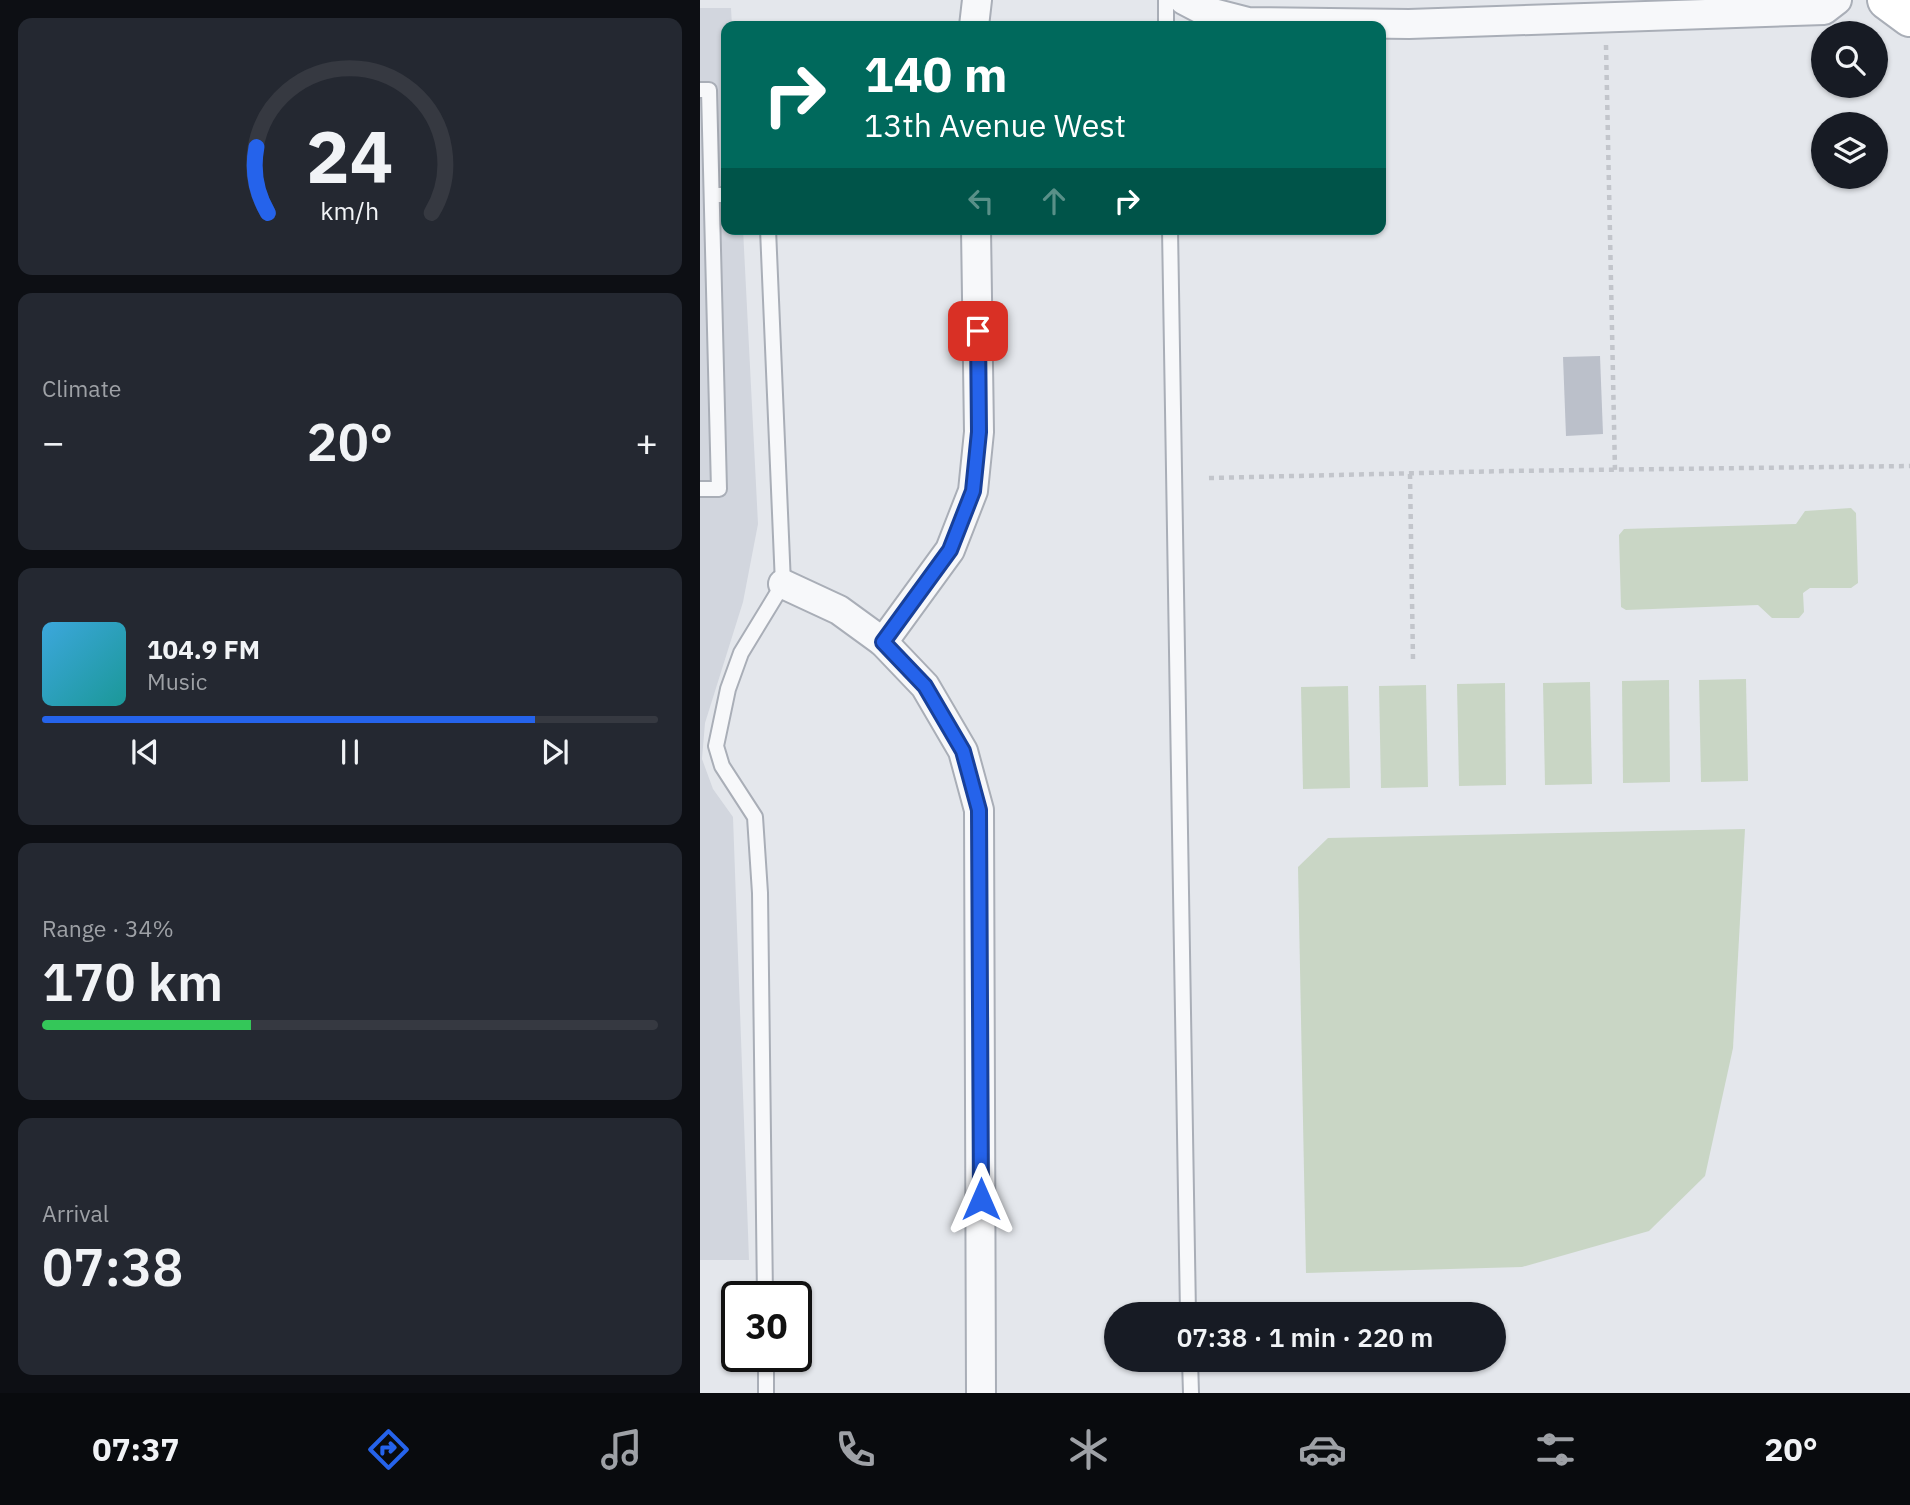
<!DOCTYPE html>
<html lang="en">
<head>
<meta charset="utf-8">
<style>
  body { margin:0; font-family:"IBM Plex Sans",sans-serif; background:#242831; color:#f1f3f6; height:100vh; display:flex; flex-direction:column; font-size:26px; white-space:nowrap }
  * { box-sizing:border-box; margin:0 }
  p { font-size:23px; color:#9ea1a6 }
  .icon { flex:none; width:38px; height:38px; fill:none; stroke:currentColor; stroke-width:2; stroke-linecap:round; stroke-linejoin:round }
  .map { position:relative; flex:1; overflow:hidden }
  .sheet { display:flex; flex-direction:column; gap:18px; padding:18px; background:#0d0f14; width:700px }
  .sheet>* { flex:none }
  .hud { position:absolute; left:21px; top:21px; width:665px; height:214px; border-radius:14px; box-shadow:0 2px 5px #0004; background:#00695c; color:#fff; overflow:hidden }
  .buttons { position:absolute; left:1111px; top:21px; display:grid; gap:14px }
  .buttons a { display:grid; place-items:center; width:77px; height:77px; border-radius:50%; background:#171b24; box-shadow:0 2px 5px #0004; font-size:35px }
  .speed { position:absolute; left:21px; top:1281px; display:flex; gap:14px; font-size:35px; font-weight:700; text-align:center }
  .speed>* { display:grid; place-content:center; width:91px; height:91px; border-radius:50%; background:#171b24; box-shadow:0 2px 5px #0004; line-height:1 }
  .speed .limit { border:4px solid #111; border-radius:10px; background:#fff; color:#111 }
  .pin { position:absolute; display:grid; place-items:center; width:60px; height:60px; color:#fff; margin:-30px; border-radius:14px; box-shadow:0 4px 10px #0006 }
  .me { position:absolute; width:77px; margin:-38px; rotate:0deg; stroke-linejoin:round; filter:drop-shadow(0 0 5px #0008) }
  .turn { display:flex; align-items:center; gap:24px; height:147px; padding:0 28px; font-size:32px }
  .turn .icon { width:91px; height:91px; stroke-width:2.5 }
  .turn b { display:block; font-size:49px; line-height:60px }
  .lanes { display:flex; align-items:center; height:66px; padding:0 28px; background:#0003; justify-content:center; gap:35px; direction:ltr }
  .lanes .off { opacity:.35 }
  .big { font-size:52px; font-weight:600; line-height:1.1 }
  .sheet .card { flex:1; display:flex; flex-direction:column; justify-content:center; gap:10px; min-width:0; padding:0 24px; border-radius:14px; background:#242831 }
  .sheet .dial { align-items:center; gap:0 }
  .dial svg { height:182px; overflow:visible; fill:none; stroke:#363941; stroke-width:7; stroke-linecap:round; text-anchor:middle }
  .dial text { fill:#f1f3f6; stroke:none }
  .song { display:flex; align-items:center; gap:21px }
  .cover { width:84px; height:84px; border-radius:10px; background:linear-gradient(135deg,hsl(200 70% 55%),hsl(180 70% 35%)) }
  .played { height:7px; border-radius:4px; background:linear-gradient(90deg,#2563eb 80%,#363941 80%) }
  .keys { display:flex; justify-content:space-around; direction:ltr }
  .heat { display:flex; justify-content:space-between; align-items:center; font-size:38px; direction:ltr }
  .charge { height:10px; border-radius:5px; background:linear-gradient(90deg,#34c759 34%,#363941 0) }
  .trip { position:absolute; left:404px; top:1302px; width:402px; height:70px; border-radius:35px; background:#171b24; box-shadow:0 2px 5px #0004; font-weight:600; line-height:70px; text-align:center }
  .dock { display:flex; height:112px; justify-content:space-around; align-items:center; background:#090b0e; color:#9ea1a6 }
  .dock .icon { width:49px; height:49px }
  .dock .active { color:#2563eb }
  .dock b { font-size:32px; color:#f1f3f6 }
  main { display:flex; flex:1; min-height:0 }
  .map>svg:first-child { display:block }
  .built { fill:#d2d6de }
  .green { fill:#c9d6c5 }
  .building { fill:#bbc0ca }
  .lines { fill:none; stroke-linecap:round; stroke-linejoin:round }
  .lane-casing { stroke:#a9aeb7; stroke-width:18 }
  .street-casing { stroke:#a9aeb7; stroke-width:32 }
  .secondary-casing { stroke:#a9aeb7; stroke-width:42 }
  .path { stroke:#c2c5cb; stroke-width:4.5; stroke-dasharray:5 5; stroke-linecap:butt }
  .lane { stroke:#f7f8fa; stroke-width:14 }
  .street { stroke:#f7f8fa; stroke-width:28 }
  .secondary { stroke:#fff; stroke-width:38 }
  .route-casing { stroke:#184099; stroke-width:18 }
  .route { stroke:#2563eb; stroke-width:12 }
</style>
</head>
<body>
<main>
<section class="sheet">
<div class="card dial"><svg viewBox="0 0 100 80">
<path d="M14 69A42 42 0 1 1 86 69"/>
<path d="M14 69A42 42 0 0 1 9 40" stroke="#2563eb"/>
<text x="50" y="56" font-size="32" font-weight="700">24</text>
<text x="50" y="72" font-size="11">km/h</text>
</svg></div>
<div class="card"><p>Climate</p>
<div class="heat"><a>−</a><b class="big">20°</b><a>+</a></div>
</div>
<div class="card">
<div class="song"><i class="cover"></i><div><b>104.9 FM</b><p>Music</p></div></div>
<div class="played"></div>
<div class="keys"><svg class="icon" aria-label="previous" viewBox="0 0 24 24"><path d="M18 5L8 12l10 7zM5 5v14"/></svg><svg class="icon" aria-label="pause" viewBox="0 0 24 24"><path d="M8 5v14M16 5v14"/></svg><svg class="icon" aria-label="next" viewBox="0 0 24 24"><path d="M6 5l10 7-10 7zM19 5v14"/></svg></div>
</div>
<div class="card"><p>Range · 34%</p><b class="big">170 km</b><div class="charge"></div></div>
<div class="card"><p>Arrival</p><b class="big">07:38</b></div>
</section>
<div class="map">
<svg width="1210" height="1393" viewBox="0 0 1210 1393">
  <rect width="100%" height="100%" fill="#e4e7ec"/>
  <polygon class="built" points="0,8 31,8 32,26 26,26 26,229 43,229 58,524 43,602 5,723 2,759 13,789 33,817 49,1260 0,1260"/>
  <g class="green">
    <polygon points="1151,508 1156,513 1158,583 1151,588 1110,588 1103,593 1104,612 1099,618 1072,618 1058,605 926,610 921,607 919,535 924,529 1096,524 1105,511"/>
    <polygon points="1046,679 1048,781 1001,782 999,680"/>
    <polygon points="969,680 970,782 923,783 922,681"/>
    <polygon points="890,682 892,784 845,785 843,683"/>
    <polygon points="805,683 806,785 759,786 757,684"/>
    <polygon points="726,685 728,787 681,788 679,686"/>
    <polygon points="648,686 650,788 603,789 601,687"/>
    <polygon points="1045,829 1033,1048 1005,1176 949,1231 822,1267 606,1273 598,867 628,838"/>
  </g>
  <polygon class="building" points="900,356 903,434 866,436 863,357"/>
  <g class="lines">
    <g class="lane-casing">
      <g id="lane">
        <polyline points="466,0 466,26"/>
        <polyline points="0,90 9,90 19,489 0,489"/>
        <polyline points="12,195 26,195"/>
        <polyline points="470,229 488,1314"/>
        <polyline points="65,1297 60,893 55,817 22,766 16,746 28,689 41,653 83,584 68,229"/>
        <polyline points="66,1356 66,1393"/>
        <polyline points="490,1360 491,1393"/>
      </g>
    </g>
    <g class="street-casing">
      <g id="street">
        <polyline points="484,0 505,11 548,22 709,24 1124,10 1137,0"/>
        <polyline points="274,26 277,0"/>
        <polyline points="83,584 139,610 183,642 225,686 263,751 279,810 281,1393"/>
        <polyline points="183,642 250,550 273,491 279,432 276,229"/>
      </g>
    </g>
    <g class="secondary-casing">
      <polyline id="secondary" points="1187,0 1210,17"/>
    </g>
    <g class="path">
      <polyline points="906,45 915,471"/>
      <polyline points="710,474 713,660"/>
      <polyline points="509,478 806,471 1210,466"/>
    </g>
    <use href="#lane" class="lane"/>
    <use href="#street" class="street"/>
    <use href="#secondary" class="secondary"/>
  </g>
  <g class="lines">
    <g class="route-casing">
      <polyline id="route" points="278,331 279,432 273,491 250,550 183,642 225,686 263,751 279,810 281,1199"/>
    </g>
    <use href="#route" class="route"/>
  </g>
</svg>
<div class="buttons">
<a><svg class="icon" aria-label="search" viewBox="0 0 24 24"><circle cx="10" cy="10" r="6"/><path d="M15 15l6 6"/></svg></a>
<a><svg class="icon" aria-label="layers" viewBox="0 0 24 24"><path d="M12 4l9 5-9 5-9-5zM3 14l9 5 9-5"/></svg></a>
</div>
<div class="speed"><div class="limit">30</div></div>
<div class="pin" style="left:278px;top:331px;background:#d93025"><svg class="icon" aria-label="arrive" viewBox="0 0 24 24"><path d="M6 21V4h12l-3 4 3 4H6"/></svg></div>
<svg class="me" style="left:281px;top:1199px" viewBox="-20 -20 40 40"><path d="M0-17L14 15 0 8-14 15z" fill="#2563eb" stroke="#fff" stroke-width="4"/></svg>
<div class="trip">07:38 · 1 min · 220 m</div>
<div class="hud">
<div class="turn"><svg class="icon" aria-label="right" viewBox="0 0 24 24"><path d="M7 20v-9h11M14 6l5 5-5 5"/></svg><div><b>140 m</b>13th Avenue West</div></div>
<div class="lanes"><svg class="icon off" aria-label="left" viewBox="0 0 24 24"><path d="M17 20v-9H6M10 6l-5 5 5 5"/></svg><svg class="icon off" aria-label="ahead" viewBox="0 0 24 24"><path d="M12 20V5M6 11l6-6 6 6"/></svg><svg class="icon" aria-label="right" viewBox="0 0 24 24"><path d="M7 20v-9h11M14 6l5 5-5 5"/></svg></div>
</div>
</div>
</main>
<nav class="dock">
<b>07:37</b>
<svg class="icon active" aria-label="directions" viewBox="0 0 24 24"><path d="M12 3l9 9-9 9-9-9zM9 14v-3h6M13 9l2 2-2 2"/></svg>
<svg class="icon" aria-label="music" viewBox="0 0 24 24"><path d="M9 18V5l10-2v13"/><circle cx="6" cy="18" r="3"/><circle cx="16" cy="16" r="3"/></svg>
<svg class="icon" aria-label="phone" viewBox="0 0 24 24"><path d="M5 4h4l2 5-3 2q2 4 5 5l2-3 5 2v4C11 20 4 13 5 4z"/></svg>
<svg class="icon" aria-label="climate" viewBox="0 0 24 24"><path d="M12 3v18M4 7l16 10M4 17L20 7"/></svg>
<svg class="icon" aria-label="car" viewBox="0 0 24 24"><path d="M5 17H2v-5l4-1 3-4h7l3 4 3 1v5h-3M9 17h6M6 11h13"/><circle cx="7" cy="17" r="2"/><circle cx="17" cy="17" r="2"/></svg>
<svg class="icon" aria-label="filters" viewBox="0 0 24 24"><path d="M4 7h16M4 17h16"/><circle cx="9" cy="7" r="2"/><circle cx="15" cy="17" r="2"/></svg>
<b>20°</b>
</nav>
</body>
</html>
